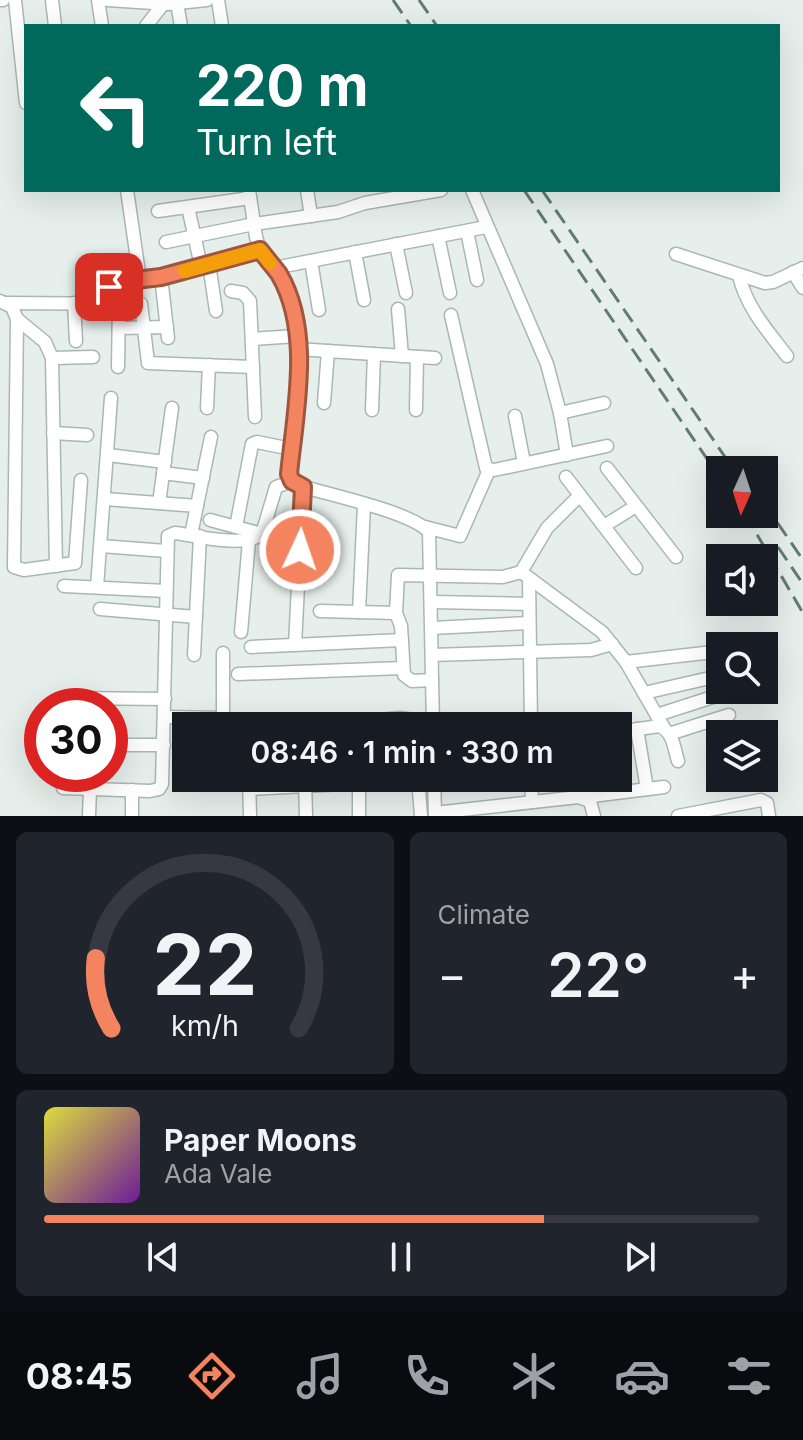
<!DOCTYPE html>
<html lang="en">
<head>
<meta charset="utf-8">
<style>
  body { margin:0; font-family:Inter,sans-serif; background:#20242c; color:#f1f3f6; height:100vh; display:flex; flex-direction:column; font-size:30px; white-space:nowrap }
  * { box-sizing:border-box; margin:0 }
  p { font-size:26px; color:#9ea1a6 }
  .icon { flex:none; width:44px; height:44px; fill:none; stroke:currentColor; stroke-width:2; stroke-linecap:round; stroke-linejoin:round }
  .map { position:relative; height:816px; overflow:hidden }
  .sheet { display:flex; flex-direction:column; gap:16px; padding:16px; background:#0d0f14; flex:1 }
  .sheet>* { flex:none }
  .banner { position:absolute; left:24px; top:24px; width:756px; height:168px; border-radius:0px; box-shadow:0 8px 32px #0002; background:#00695c; color:#fff; overflow:hidden }
  .needle { width:52px; rotate:183deg }
  .controls { position:absolute; left:706px; top:456px; display:grid; gap:16px }
  .controls a { display:grid; place-items:center; width:72px; height:72px; border-radius:0px; background:#171b24; box-shadow:0 8px 32px #0002; font-size:40px }
  .speed { position:absolute; left:24px; top:688px; display:flex; gap:16px; font-size:40px; font-weight:700; text-align:center }
  .speed>* { display:grid; place-content:center; width:104px; height:104px; border-radius:50%; background:#171b24; box-shadow:0 8px 32px #0002; line-height:1 }
  .speed .limit { border:12px solid #d22; background:#fff; color:#111 }
  .pin { position:absolute; display:grid; place-items:center; width:68px; height:68px; color:#fff; margin:-34px; border-radius:16px; box-shadow:0 4px 12px #0006 }
  .me { position:absolute; width:88px; margin:-44px; rotate:3deg; stroke-linejoin:round; filter:drop-shadow(0 0 6px #0008) }
  .turn { display:flex; align-items:center; gap:28px; height:168px; padding:0 40px; font-size:36px }
  .turn .icon { width:104px; height:104px; stroke-width:2.5 }
  .turn b { display:block; font-size:56px; line-height:68px }
  .big { font-size:60px; font-weight:600; line-height:1.1 }
  .sheet .card { flex:1; display:flex; flex-direction:column; justify-content:center; gap:12px; min-width:0; padding:0 28px; border-radius:12px; background:#20242c }
  .sheet .dial { align-items:center; gap:0 }
  .dial svg { height:208px; overflow:visible; fill:none; stroke:#363941; stroke-width:7; stroke-linecap:round; text-anchor:middle }
  .dial text { fill:#f1f3f6; stroke:none }
  .song { display:flex; align-items:center; gap:24px }
  .cover { width:96px; height:96px; border-radius:12px; background:linear-gradient(135deg,hsl(60 70% 55%),hsl(280 70% 35%)) }
  .played { height:8px; border-radius:4px; background:linear-gradient(90deg,#f4845f 70%,#363941 70%) }
  .keys { display:flex; justify-content:space-around; direction:ltr }
  .heat { display:flex; justify-content:space-between; align-items:center; font-size:44px; direction:ltr }
  .sheet .tiles { flex:1; display:grid; gap:16px; grid-template-columns:1fr 1fr }
  .card:last-child { grid-column:span 2 }
  .trip { position:absolute; left:172px; top:712px; width:460px; height:80px; border-radius:0px; background:#171b24; box-shadow:0 8px 32px #0002; font-weight:600; line-height:80px; text-align:center }
  .tabs { display:flex; height:128px; justify-content:space-around; align-items:center; background:#090b0e; color:#9ea1a6 }
  .tabs .icon { width:56px; height:56px }
  .tabs .on { color:#f4845f }
  .tabs b { font-size:36px; color:#f1f3f6 }
  .map>svg:first-child { display:block }
  .lines { fill:none; stroke-linecap:round; stroke-linejoin:round }
  .minor-casing { stroke:#a8b8b2; stroke-width:15 }
  .minor { stroke:#fff; stroke-width:12 }
  .rail { stroke:#5f7d75; stroke-width:3; stroke-dasharray:16 8; stroke-linecap:butt }
  .route-casing { stroke:#9f563e; stroke-width:20 }
  .route { stroke:#f4845f; stroke-width:14 }
  .slow { stroke:#f59e0b; stroke-width:14 }
</style>
</head>
<body>
<div class="map">
<svg width="803" height="816" viewBox="0 0 803 816">
  <rect width="100%" height="100%" fill="#e6efeb"/>
  <g class="lines">
    <g class="minor-casing">
      <g id="minor">
        <polyline points="0,0 3,0"/>
        <polyline points="15,0 26,103"/>
        <polyline points="52,0 55,26"/>
        <polyline points="98,0 102,26"/>
        <polyline points="108,0 168,4 207,0"/>
        <polyline points="218,0 222,26"/>
        <polyline points="177,3 181,26"/>
        <polyline points="146,26 164,3"/>
        <polyline points="127,190 140,280"/>
        <path d="M249,190L256,237L260,250L279,275L294,314L298,367L289,474L297,485C326,494 412,512 429,532L433,726"/>
        <polyline points="307,190 311,216"/>
        <polyline points="472,190 547,364 560,413 567,455"/>
        <polyline points="188,207 201,266"/>
        <polyline points="158,211 250,198"/>
        <polyline points="467,231 477,280"/>
        <polyline points="438,236 450,293"/>
        <polyline points="166,242 254,224 338,212 365,203 441,190"/>
        <polyline points="396,244 406,293"/>
        <polyline points="355,252 364,300"/>
        <polyline points="676,254 765,283 773,282 803,268"/>
        <polyline points="311,261 319,310"/>
        <polyline points="209,264 216,311"/>
        <polyline points="274,268 486,227"/>
        <polyline points="793,272 803,288"/>
        <path d="M739,276C747,308 767,330 787,356"/>
        <polyline points="161,277 168,338"/>
        <polyline points="231,291 243,293 250,301 255,417"/>
        <polyline points="0,301 12,307 17,319 14,567 24,570 75,563 81,480"/>
        <polyline points="5,303 141,304 148,363 253,367"/>
        <polyline points="74,303 76,341"/>
        <polyline points="107,303 108,292 112,283 161,277 260,250"/>
        <polyline points="398,309 402,356"/>
        <polyline points="451,315 486,468 494,470 607,446"/>
        <polyline points="17,319 45,342 52,358 56,566"/>
        <polyline points="119,328 167,327"/>
        <polyline points="252,339 296,336"/>
        <polyline points="297,349 435,358"/>
        <polyline points="52,358 93,357"/>
        <polyline points="118,367 119,303"/>
        <polyline points="324,403 328,351"/>
        <polyline points="207,408 209,365"/>
        <polyline points="372,410 374,354"/>
        <polyline points="416,410 417,357"/>
        <polyline points="560,413 604,403"/>
        <polyline points="515,416 524,463"/>
        <polyline points="53,433 87,435"/>
        <polyline points="108,455 165,462"/>
        <polyline points="607,468 676,557"/>
        <polyline points="163,473 203,478"/>
        <polyline points="566,477 636,568"/>
        <polyline points="105,499 197,506"/>
        <polyline points="159,503 172,408"/>
        <polyline points="210,520 262,534"/>
        <polyline points="604,526 636,506"/>
        <polyline points="236,527 252,444 257,442 291,449"/>
        <polyline points="425,527 460,536 489,470"/>
        <polyline points="191,535 211,437"/>
        <polyline points="101,546 166,551"/>
        <polyline points="521,572 602,632 626,662 664,728"/>
        <polyline points="529,578 531,726"/>
        <polyline points="64,586 166,591"/>
        <polyline points="97,587 111,398"/>
        <polyline points="432,602 529,604"/>
        <polyline points="100,609 196,617"/>
        <polyline points="320,611 396,613"/>
        <polyline points="359,612 364,505"/>
        <polyline points="432,628 529,623"/>
        <polyline points="241,632 249,541"/>
        <polyline points="295,645 303,487"/>
        <polyline points="251,647 402,640"/>
        <polyline points="223,653 223,726"/>
        <polyline points="194,655 200,536"/>
        <polyline points="432,655 591,650 612,644"/>
        <polyline points="626,662 713,652"/>
        <polyline points="238,674 403,668"/>
        <polyline points="432,680 412,681 404,675 401,626 396,613 398,575 503,577 521,572 547,528 580,495"/>
        <polyline points="644,693 710,678"/>
        <polyline points="68,698 165,699"/>
        <polyline points="657,715 716,696"/>
        <polyline points="164,717 222,718"/>
        <polyline points="318,726 400,718 413,720 416,726"/>
        <polyline points="637,729 647,789"/>
        <path d="M618,732L659,726C673,731 674,748 678,761"/>
        <polyline points="669,734 729,715"/>
        <polyline points="110,745 164,745"/>
        <polyline points="249,778 250,816"/>
        <polyline points="418,778 421,816"/>
        <polyline points="434,778 435,816"/>
        <polyline points="531,778 532,802"/>
        <polyline points="305,781 306,816"/>
        <polyline points="435,782 491,780"/>
        <path d="M63,788L150,791L159,789L162,784L168,536L175,533C197,536 244,548 262,534L276,487L292,481"/>
        <polyline points="250,789 418,780"/>
        <polyline points="132,790 132,816"/>
        <polyline points="584,797 664,787"/>
        <polyline points="435,813 578,797 590,801 594,816"/>
        <polyline points="89,816 90,789"/>
        <polyline points="359,816 359,779"/>
        <polyline points="678,816 761,800 767,803 769,816"/>
      </g>
    </g>
    <use href="#minor" class="minor"/>
    <g class="rail">
      <polyline points="393,0 411,26"/>
      <polyline points="419,0 437,26"/>
      <polyline points="524,190 720,478"/>
      <polyline points="542,190 734,470"/>
      <polyline points="764,503 803,560"/>
      <polyline points="745,514 803,613"/>
      <polyline points="778,547 803,584"/>
    </g>
  </g>
  <g class="lines">
    <g class="route-casing">
      <path id="route" d="M109,287L118,282L161,277L260,250C266,258 273,266 279,274C313,332 295,412 289,474L292,481L303,487L300,550"/>
    </g>
    <use href="#route" class="route"/>
    <polyline class="slow" points="185,271 260,250 270,263"/>
  </g>
</svg>
<div class="controls">
<a><svg class="needle" viewBox="-14 -14 28 28"><path d="M0-13l5 13h-10z" fill="#e53935"/><path d="M0 13l5-13h-10z" fill="#9ea1a6"/></svg></a>
<a><svg class="icon" aria-label="sound" viewBox="0 0 24 24"><path d="M4 9h4l5-4v14l-5-4H4zM17 9q2 3 0 6"/></svg></a>
<a><svg class="icon" aria-label="search" viewBox="0 0 24 24"><circle cx="10" cy="10" r="6"/><path d="M15 15l6 6"/></svg></a>
<a><svg class="icon" aria-label="layers" viewBox="0 0 24 24"><path d="M12 4l9 5-9 5-9-5zM3 14l9 5 9-5"/></svg></a>
</div>
<div class="speed"><div class="limit">30</div></div>
<div class="pin" style="left:109px;top:287px;background:#d93025"><svg class="icon" aria-label="arrive" viewBox="0 0 24 24"><path d="M6 21V4h12l-3 4 3 4H6"/></svg></div>
<svg class="me" style="left:300px;top:550px" viewBox="-20 -20 40 40"><circle r="17" fill="#f4845f" stroke="#fff" stroke-width="3"/><path d="M0-11L8 9 0 5-8 9z" fill="#fff"/></svg>
<div class="trip">08:46 · 1 min · 330 m</div>
<div class="banner">
<div class="turn"><svg class="icon" aria-label="left" viewBox="0 0 24 24"><path d="M17 20v-9H6M10 6l-5 5 5 5"/></svg><div><b>220 m</b>Turn left</div></div>
</div>
</div>
<section class="sheet">
<div class="tiles">
<div class="card dial"><svg viewBox="0 0 100 80">
<path d="M14 69A42 42 0 1 1 86 69"/>
<path d="M14 69A42 42 0 0 1 8 42" stroke="#f4845f"/>
<text x="50" y="56" font-size="32" font-weight="700">22</text>
<text x="50" y="72" font-size="11">km/h</text>
</svg></div>
<div class="card"><p>Climate</p>
<div class="heat"><a>−</a><b class="big">22°</b><a>+</a></div>
</div>
<div class="card">
<div class="song"><i class="cover"></i><div><b>Paper Moons</b><p>Ada Vale</p></div></div>
<div class="played"></div>
<div class="keys"><svg class="icon" aria-label="previous" viewBox="0 0 24 24"><path d="M18 5L8 12l10 7zM5 5v14"/></svg><svg class="icon" aria-label="pause" viewBox="0 0 24 24"><path d="M8 5v14M16 5v14"/></svg><svg class="icon" aria-label="next" viewBox="0 0 24 24"><path d="M6 5l10 7-10 7zM19 5v14"/></svg></div>
</div>
</div>
</section>
<nav class="tabs">
<b>08:45</b>
<svg class="icon on" aria-label="directions" viewBox="0 0 24 24"><path d="M12 3l9 9-9 9-9-9zM9 14v-3h6M13 9l2 2-2 2"/></svg>
<svg class="icon" aria-label="music" viewBox="0 0 24 24"><path d="M9 18V5l10-2v13"/><circle cx="6" cy="18" r="3"/><circle cx="16" cy="16" r="3"/></svg>
<svg class="icon" aria-label="phone" viewBox="0 0 24 24"><path d="M5 4h4l2 5-3 2q2 4 5 5l2-3 5 2v4C11 20 4 13 5 4z"/></svg>
<svg class="icon" aria-label="climate" viewBox="0 0 24 24"><path d="M12 3v18M4 7l16 10M4 17L20 7"/></svg>
<svg class="icon" aria-label="car" viewBox="0 0 24 24"><path d="M5 17H2v-5l4-1 3-4h7l3 4 3 1v5h-3M9 17h6M6 11h13"/><circle cx="7" cy="17" r="2"/><circle cx="17" cy="17" r="2"/></svg>
<svg class="icon" aria-label="filters" viewBox="0 0 24 24"><path d="M4 7h16M4 17h16"/><circle cx="9" cy="7" r="2"/><circle cx="15" cy="17" r="2"/></svg>
</nav>
</body>
</html>
